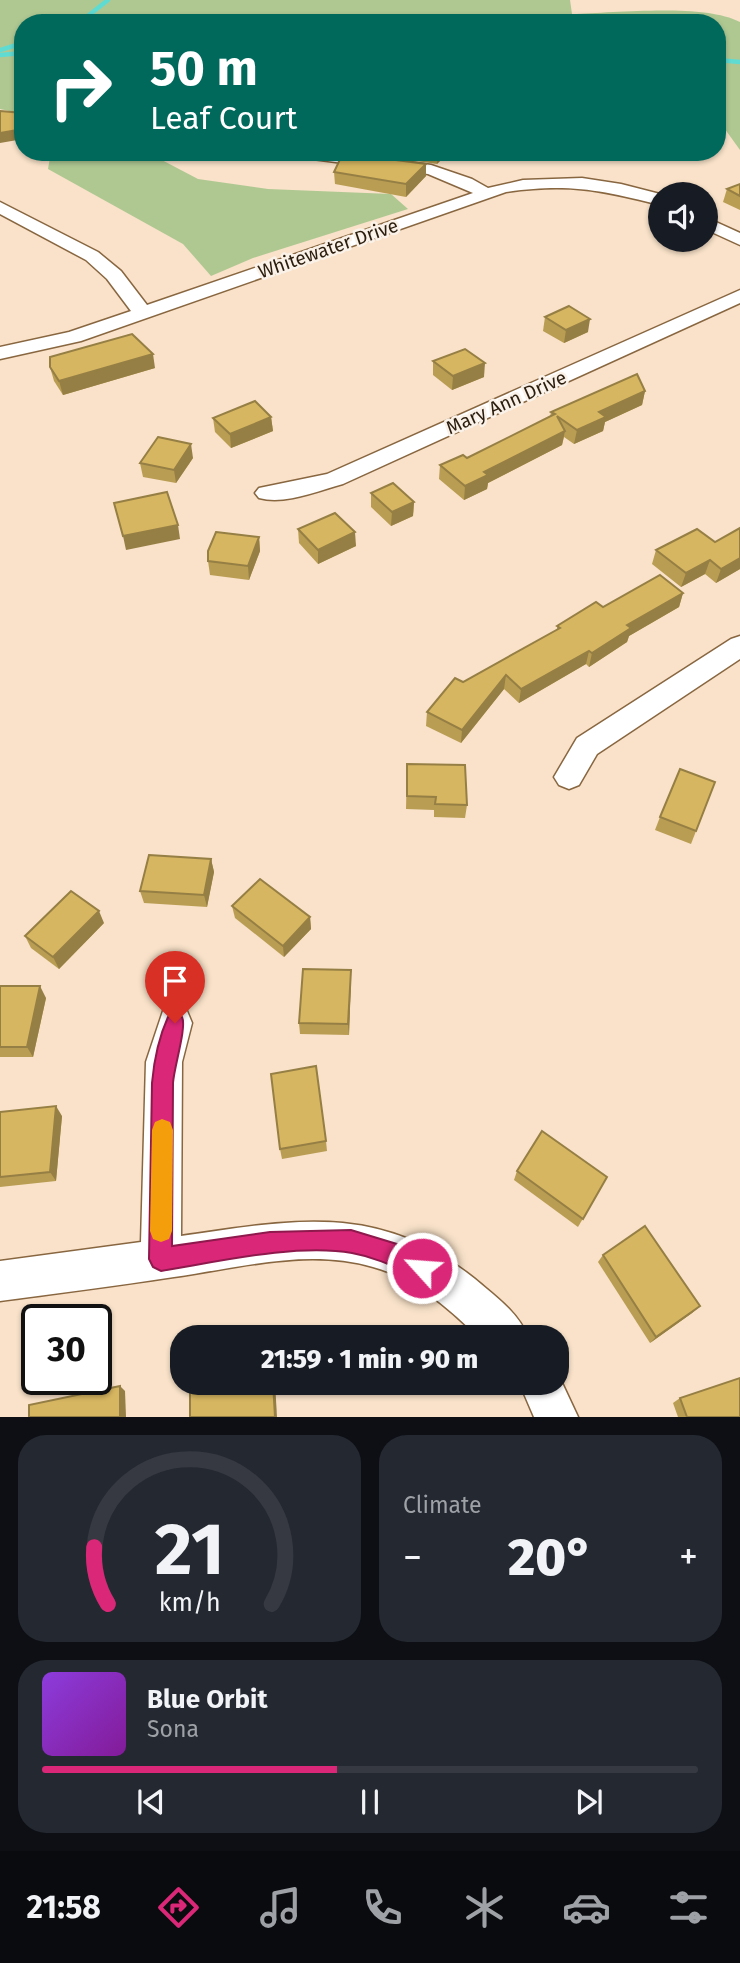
<!DOCTYPE html>
<html lang="en">
<head>
<meta charset="utf-8">
<style>
  body { margin:0; font-family:"Fira Sans",sans-serif; background:#242831; color:#f1f3f6; height:100vh; display:flex; flex-direction:column; font-size:26px; white-space:nowrap }
  * { box-sizing:border-box; margin:0 }
  p { font-size:23px; color:#9ea1a6 }
  .icon { flex:none; width:38px; height:38px; fill:none; stroke:currentColor; stroke-width:2; stroke-linecap:round; stroke-linejoin:round }
  .map { position:relative; height:1417px; overflow:hidden }
  .sheet { display:flex; flex-direction:column; gap:18px; padding:18px; background:#0d0f14; flex:1 }
  .sheet>* { flex:none }
  .banner { position:absolute; left:14px; top:14px; width:712px; height:147px; border-radius:28px; box-shadow:0 2px 5px #0004; background:#00695c; color:#fff; overflow:hidden }
  .tools { position:absolute; left:648px; top:182px; display:grid; gap:14px }
  .tools a { display:grid; place-items:center; width:70px; height:70px; border-radius:50%; background:#171b24; box-shadow:0 2px 5px #0004; font-size:35px }
  .speed { position:absolute; left:21px; top:1304px; display:flex; gap:14px; font-size:35px; font-weight:700; text-align:center }
  .speed>* { display:grid; place-content:center; width:91px; height:91px; border-radius:50%; background:#171b24; box-shadow:0 2px 5px #0004; line-height:1 }
  .speed .limit { border:4px solid #111; border-radius:10px; background:#fff; color:#111 }
  .pin { position:absolute; display:grid; place-items:center; width:60px; height:60px; color:#fff; margin:-72px -30px; border-radius:50% 50% 50% 0; rotate:-45deg; box-shadow:0 0 7px #0007 }
  .pin .icon { rotate:45deg }
  .me { position:absolute; width:77px; margin:-38px; rotate:296deg; stroke-linejoin:round; filter:drop-shadow(0 0 5px #0008) }
  .turn { display:flex; align-items:center; gap:24px; height:147px; padding:0 21px; font-size:32px }
  .turn .icon { width:91px; height:91px; stroke-width:2.5 }
  .turn b { display:block; font-size:49px; line-height:60px }
  .big { font-size:52px; font-weight:800; line-height:1.1 }
  .sheet .card { flex:1; display:flex; flex-direction:column; justify-content:center; gap:10px; min-width:0; padding:0 24px; border-radius:28px; background:#242831 }
  .sheet .dial { align-items:center; gap:0 }
  .dial svg { height:182px; overflow:visible; fill:none; stroke:#363941; stroke-width:7; stroke-linecap:round; text-anchor:middle }
  .dial text { fill:#f1f3f6; stroke:none }
  .song { display:flex; align-items:center; gap:21px }
  .cover { width:84px; height:84px; border-radius:10px; background:linear-gradient(135deg,hsl(270 70% 55%),hsl(290 70% 35%)) }
  .played { height:7px; border-radius:4px; background:linear-gradient(90deg,#db2777 45%,#363941 45%) }
  .keys { display:flex; justify-content:space-around; direction:ltr }
  .heat { display:flex; justify-content:space-between; align-items:center; font-size:38px; direction:ltr }
  .sheet .tiles { flex:1; display:grid; gap:18px; grid-template-columns:1fr 1fr }
  .card:last-child { grid-column:span 2 }
  .trip { position:absolute; left:170px; top:1325px; width:399px; height:70px; border-radius:28px; background:#171b24; box-shadow:0 2px 5px #0004; font-weight:800; line-height:70px; text-align:center }
  .dock { display:flex; height:112px; justify-content:space-around; align-items:center; background:#090b0e; color:#9ea1a6 }
  .dock .icon { width:49px; height:49px }
  .dock .current { color:#db2777 }
  .dock b { font-size:32px; color:#f1f3f6 }
  .map>svg:first-child { display:block }
  .green { fill:#afc892 }
  .lines { fill:none; stroke-linecap:round; stroke-linejoin:round }
  .stream { stroke:#60dbd2; stroke-width:4.5 }
  .street-casing { stroke:#886640; stroke-width:3 }
  .street { fill:#fff; fill-rule:evenodd }
  .wall { fill:#b99d53 }
  .shaded-wall { fill:#967f44 }
  .building { fill:#d7b661; stroke:#967f44; stroke-width:2 }
  .route { fill:#db2777; stroke:#8e194d; stroke-width:2 }
  .slow { fill:#f59e0b }
  .labels { text-anchor:middle; stroke-width:5; stroke-linejoin:round; paint-order:stroke }
  .far-street-label { font-size:19px; fill:#2b1d0d; stroke:#faf2e9 }
</style>
</head>
<body>
<div class="map">
<svg width="740" height="1417" viewBox="0 0 740 1417">
  <rect width="100%" height="100%" fill="#f9e2c9"/>
  <g class="green">
    <path d="M0,0H570L572,14C614,13 704,3 740,22V150L722,125L718,123V23H23V114L0,109Z"/>
    <polygon points="51,152 160,152 158,158 198,179 268,189 391,194 408,209 253,258 211,276 183,244 48,169"/>
  </g>
  <g class="lines">
    <g class="stream">
      <polyline points="79,23 108,0"/>
      <polyline points="0,50 23,43"/>
      <polyline points="0,55 23,53"/>
      <polyline points="718,60 740,62"/>
    </g>
    <g class="street-casing">
      <g id="street">
        <path d="M289,152H334L431,165L472,179L488,188L523,180L582,178L621,184L660,194V205C601,190 568,183 506,192L81,341L0,359V347L69,332L131,311L107,279L86,260L0,214V202L98,252L121,271L147,305L473,193L428,174L297,157Z"/>
        <polygon points="705,217 740,233 740,245 705,229"/>
        <path d="M740,290V303L343,484C318,491 285,505 259,498L255,493L259,488L327,474Z"/>
        <polygon points="740,636 740,659 597,754 579,785 569,789 559,785 554,777 577,738 731,639"/>
        <path d="M175,1006L187,1011L192,1023L182,1062L181,1236C293,1220 378,1201 475,1279C495,1296 518,1312 528,1337H478C449,1308 414,1278 373,1267C308,1248 238,1268 174,1277C116,1286 58,1293 0,1301V1261L141,1242L146,1062L163,1011Z"/>
        <polygon points="556,1370 578,1417 534,1417 519,1382 556,1382"/>
      </g>
    </g>
    <use href="#street" class="street"/>
  </g>
  <g class="wall">
    <polygon points="355,152 449,152 437,164"/>
    <polygon points="426,164 426,176 406,197 335,184 334,172"/>
    <polygon points="740,184 740,210 723,202 727,189"/>
    <polygon points="545,317 588,332 564,343 543,331"/>
    <polygon points="433,361 484,377 452,390 433,375"/>
    <polygon points="50,367 155,368 63,395 54,381"/>
    <polygon points="645,391 642,405 605,422 603,431 574,444 564,437 562,445 488,483 487,489 464,500 439,479 440,465 467,458 550,417 551,412"/>
    <polygon points="271,417 273,431 231,448 215,432 213,418"/>
    <polygon points="193,458 176,483 143,477 140,463"/>
    <polygon points="371,493 414,502 413,516 391,526 371,507"/>
    <polygon points="740,528 740,569 716,583 705,574 681,587 652,564 656,550 715,542"/>
    <polygon points="298,529 356,546 318,564 299,543"/>
    <polygon points="259,537 260,551 249,580 210,575 208,561"/>
    <polygon points="683,593 679,607 629,636 627,642 589,667 586,664 519,703 504,689 461,743 426,726 427,712 463,682 557,630 557,626 603,607"/>
    <polygon points="407,764 467,805 465,818 434,817 434,810 406,809"/>
    <polygon points="715,782 691,844 655,830 660,817"/>
    <polygon points="211,859 214,872 207,907 144,903 140,891"/>
    <polygon points="232,906 310,917 311,929 284,957 235,918"/>
    <polygon points="104,923 59,969 31,948 25,936"/>
    <polygon points="351,970 349,1035 300,1034 299,1023"/>
    <polygon points="0,986 46,998 33,1057 0,1057"/>
    <polygon points="0,1112 62,1116 56,1181 0,1187"/>
    <polygon points="326,1141 327,1151 282,1159 280,1149"/>
    <polygon points="517,1171 607,1177 578,1227 514,1180"/>
    <polygon points="603,1255 700,1306 692,1313 650,1343 598,1262"/>
    <polygon points="680,1398 740,1417 678,1417 673,1403"/>
  </g>
  <g class="shaded-wall">
    <polygon points="23,129 23,139 0,143 0,133"/>
    <polygon points="439,152 449,152 437,164 438,154"/>
    <polygon points="426,164 426,176 406,197 406,184"/>
    <polygon points="590,319 588,332 564,343 566,330"/>
    <polygon points="153,354 155,368 63,395 59,381"/>
    <polygon points="485,363 484,377 452,390 453,376"/>
    <polygon points="645,391 642,405 605,422 603,431 574,444 577,430 599,412"/>
    <polygon points="271,417 273,431 231,448 230,434"/>
    <polygon points="565,431 562,445 488,483 487,489 464,500 465,486 484,472"/>
    <polygon points="191,444 193,458 176,483 174,470"/>
    <polygon points="414,502 413,516 391,526 392,512"/>
    <polygon points="178,525 180,539 126,550 123,536"/>
    <polygon points="355,532 356,546 318,564 318,550"/>
    <polygon points="259,537 260,551 249,580 248,566"/>
    <polygon points="740,558 740,569 716,583 721,569"/>
    <polygon points="710,560 705,574 681,587 686,573"/>
    <polygon points="683,593 679,607 629,636 627,642 589,667 592,653 627,625"/>
    <polygon points="589,651 586,664 519,703 521,689"/>
    <polygon points="506,675 504,689 461,743 462,730"/>
    <polygon points="211,859 214,872 207,907 204,895"/>
    <polygon points="99,911 104,923 59,969 53,957"/>
    <polygon points="310,917 311,929 284,957 283,946"/>
    <polygon points="351,970 351,982 349,1035 348,1024"/>
    <polygon points="40,986 46,998 33,1057 27,1047"/>
    <polygon points="56,1106 62,1116 56,1181 50,1172"/>
    <polygon points="700,1306 692,1313 650,1343 656,1337"/>
    <polygon points="273,1382 275,1382 277,1417 275,1417"/>
    <polygon points="120,1386 125,1391 126,1417 120,1417"/>
  </g>
  <g class="building">
    <polygon points="0,111 23,113 23,129 0,133"/>
    <polygon points="343,153 426,164 406,184 334,172"/>
    <polygon points="740,184 740,196 727,189"/>
    <polygon points="569,306 590,319 566,330 545,317"/>
    <polygon points="132,334 153,354 59,381 50,367 50,357"/>
    <polygon points="465,349 485,363 453,376 433,361"/>
    <polygon points="637,374 645,391 599,412 606,417 577,430 557,416 565,431 484,472 488,475 465,486 440,465 463,455 467,458 555,414 551,412"/>
    <polygon points="255,401 271,417 230,434 213,418"/>
    <polygon points="158,437 191,444 174,470 140,463"/>
    <polygon points="393,483 414,502 392,512 371,493"/>
    <polygon points="167,492 178,525 123,536 114,503"/>
    <polygon points="335,513 355,532 318,550 298,529"/>
    <polygon points="740,528 740,558 721,569 710,560 686,573 656,550 697,529 715,542"/>
    <polygon points="216,532 259,537 248,566 208,561 208,551"/>
    <polygon points="660,575 683,593 627,625 631,628 592,653 589,651 521,689 506,675 462,730 427,712 455,678 463,682 560,628 557,626 596,602 603,607"/>
    <polygon points="407,764 465,765 467,805 435,804 436,797 407,796"/>
    <polygon points="680,769 715,782 696,831 660,817"/>
    <polygon points="149,855 211,859 204,895 140,891"/>
    <polygon points="260,879 310,917 283,946 232,906"/>
    <polygon points="71,891 99,911 53,957 25,936"/>
    <polygon points="303,969 351,970 348,1024 299,1023"/>
    <polygon points="0,986 40,986 27,1047 0,1047"/>
    <polygon points="316,1066 326,1141 280,1149 271,1074"/>
    <polygon points="56,1106 50,1172 0,1177 0,1112"/>
    <polygon points="542,1131 607,1177 583,1219 517,1171"/>
    <polygon points="645,1226 700,1306 656,1337 603,1255"/>
    <polygon points="740,1378 740,1417 687,1417 680,1398"/>
    <polygon points="190,1382 273,1382 275,1417 190,1417"/>
    <polygon points="120,1386 120,1417 29,1417 29,1405"/>
  </g>
  <path class="route" d="M175,1014L182,1017C187,1027 174,1067 173,1083L172,1246L270,1232L351,1230L410,1248L430,1260L434,1268L430,1276L422,1280C398,1269 380,1258 352,1253C297,1243 216,1262 161,1271L153,1267L149,1259L152,1083C154,1060 159,1037 168,1017Z"/>
  <polygon class="slow" points="162,1119 170,1122 173,1130 172,1231 169,1239 161,1242 153,1239 150,1231 152,1130 155,1122"/>
  <g class="labels">
    <g class="far-street-label">
      <text transform="translate(328 248) rotate(-19)" y="7">Whitewater Drive</text>
      <text transform="translate(506 402) rotate(-24)" y="7">Mary Ann Drive</text>
    </g>
  </g>
</svg>
<div class="tools">
<a><svg class="icon" aria-label="sound" viewBox="0 0 24 24"><path d="M4 9h4l5-4v14l-5-4H4zM17 9q2 3 0 6"/></svg></a>
</div>
<div class="speed"><div class="limit">30</div></div>
<div class="pin" style="left:175px;top:1023px;background:#d93025"><svg class="icon" aria-label="arrive" viewBox="0 0 24 24"><path d="M6 21V4h12l-3 4 3 4H6"/></svg></div>
<svg class="me" style="left:422px;top:1268px" viewBox="-20 -20 40 40"><circle r="17" fill="#db2777" stroke="#fff" stroke-width="3"/><path d="M0-11L8 9 0 5-8 9z" fill="#fff"/></svg>
<div class="trip">21:59 · 1 min · 90 m</div>
<div class="banner">
<div class="turn"><svg class="icon" aria-label="right" viewBox="0 0 24 24"><path d="M7 20v-9h11M14 6l5 5-5 5"/></svg><div><b>50 m</b>Leaf Court</div></div>
</div>
</div>
<section class="sheet">
<div class="tiles">
<div class="card dial"><svg viewBox="0 0 100 80">
<path d="M14 69A42 42 0 1 1 86 69"/>
<path d="M14 69A42 42 0 0 1 8 44" stroke="#db2777"/>
<text x="50" y="56" font-size="32" font-weight="700">21</text>
<text x="50" y="72" font-size="11">km/h</text>
</svg></div>
<div class="card"><p>Climate</p>
<div class="heat"><a>−</a><b class="big">20°</b><a>+</a></div>
</div>
<div class="card">
<div class="song"><i class="cover"></i><div><b>Blue Orbit</b><p>Sona</p></div></div>
<div class="played"></div>
<div class="keys"><svg class="icon" aria-label="previous" viewBox="0 0 24 24"><path d="M18 5L8 12l10 7zM5 5v14"/></svg><svg class="icon" aria-label="pause" viewBox="0 0 24 24"><path d="M8 5v14M16 5v14"/></svg><svg class="icon" aria-label="next" viewBox="0 0 24 24"><path d="M6 5l10 7-10 7zM19 5v14"/></svg></div>
</div>
</div>
</section>
<nav class="dock">
<b>21:58</b>
<svg class="icon current" aria-label="directions" viewBox="0 0 24 24"><path d="M12 3l9 9-9 9-9-9zM9 14v-3h6M13 9l2 2-2 2"/></svg>
<svg class="icon" aria-label="music" viewBox="0 0 24 24"><path d="M9 18V5l10-2v13"/><circle cx="6" cy="18" r="3"/><circle cx="16" cy="16" r="3"/></svg>
<svg class="icon" aria-label="phone" viewBox="0 0 24 24"><path d="M5 4h4l2 5-3 2q2 4 5 5l2-3 5 2v4C11 20 4 13 5 4z"/></svg>
<svg class="icon" aria-label="climate" viewBox="0 0 24 24"><path d="M12 3v18M4 7l16 10M4 17L20 7"/></svg>
<svg class="icon" aria-label="car" viewBox="0 0 24 24"><path d="M5 17H2v-5l4-1 3-4h7l3 4 3 1v5h-3M9 17h6M6 11h13"/><circle cx="7" cy="17" r="2"/><circle cx="17" cy="17" r="2"/></svg>
<svg class="icon" aria-label="filters" viewBox="0 0 24 24"><path d="M4 7h16M4 17h16"/><circle cx="9" cy="7" r="2"/><circle cx="15" cy="17" r="2"/></svg>
</nav>
</body>
</html>
